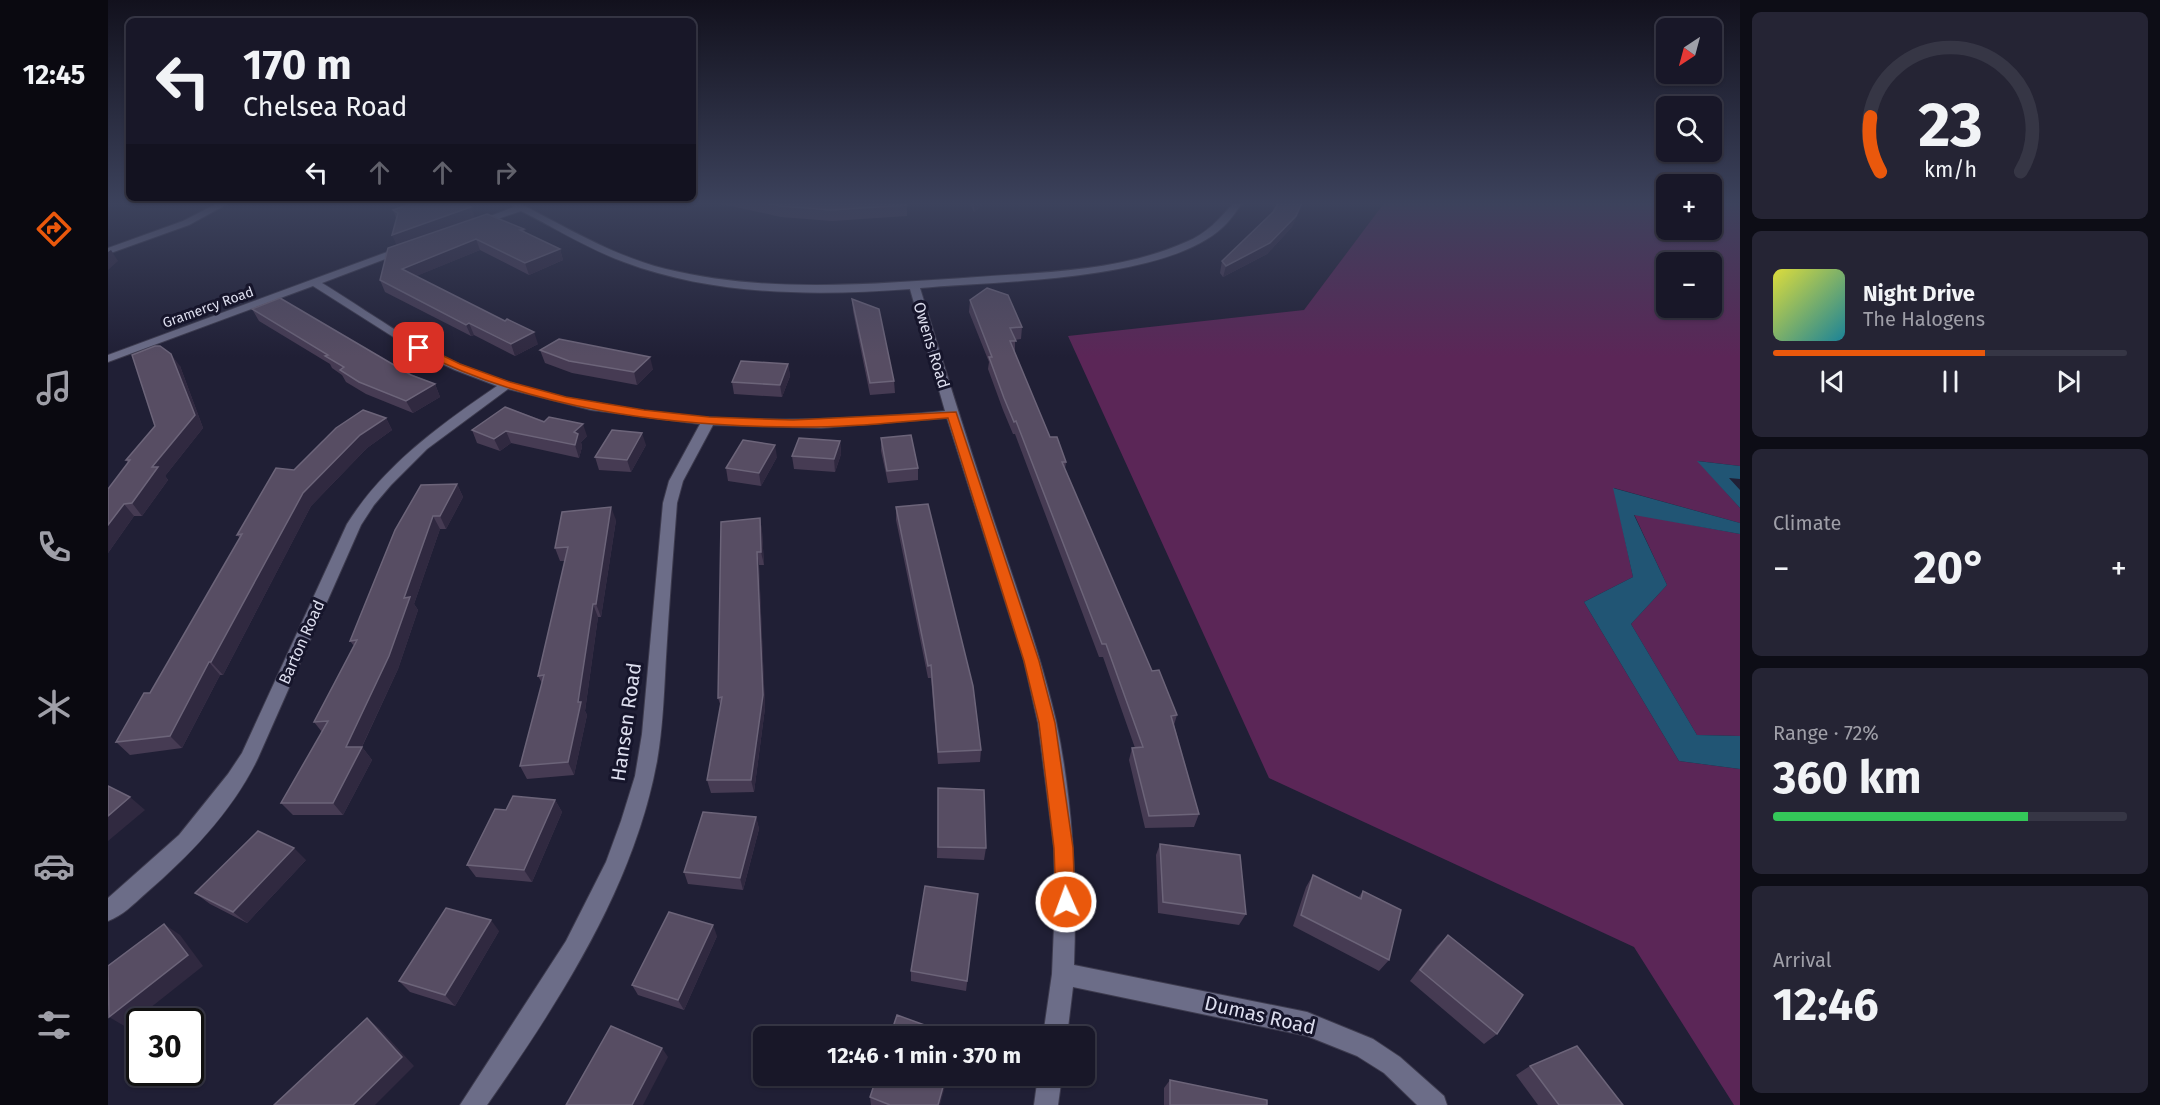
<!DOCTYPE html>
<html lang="en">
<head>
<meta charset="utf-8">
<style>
  body { margin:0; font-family:"Fira Sans",sans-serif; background:#252434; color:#f1f3f6; height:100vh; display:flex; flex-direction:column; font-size:22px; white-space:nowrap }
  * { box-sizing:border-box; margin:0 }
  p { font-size:20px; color:#9f9fa8 }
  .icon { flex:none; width:33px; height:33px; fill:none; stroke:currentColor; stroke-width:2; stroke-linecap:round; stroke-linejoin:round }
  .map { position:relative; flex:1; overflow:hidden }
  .drawer { display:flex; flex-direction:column; gap:12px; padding:12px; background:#0d0d16; width:420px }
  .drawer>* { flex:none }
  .hud { position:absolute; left:18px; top:18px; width:570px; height:183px; border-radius:9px; box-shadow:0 2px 4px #0004,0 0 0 2px #363645; background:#181728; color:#f1f3f6; overflow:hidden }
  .needle { width:39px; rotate:216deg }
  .tools { position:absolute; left:1548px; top:18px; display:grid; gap:12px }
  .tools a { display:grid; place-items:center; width:66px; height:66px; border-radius:9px; background:#181728; box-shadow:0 2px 4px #0004,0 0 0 2px #363645; font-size:30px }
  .speed { position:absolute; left:18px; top:1008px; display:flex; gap:12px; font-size:30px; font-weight:700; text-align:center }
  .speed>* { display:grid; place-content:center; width:78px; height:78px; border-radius:50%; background:#181728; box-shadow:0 2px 4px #0004,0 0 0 2px #363645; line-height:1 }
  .speed .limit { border:3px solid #111; border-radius:9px; background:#fff; color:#111 }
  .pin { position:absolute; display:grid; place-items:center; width:51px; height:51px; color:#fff; margin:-26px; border-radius:12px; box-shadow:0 3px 9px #0006 }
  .me { position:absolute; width:66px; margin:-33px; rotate:358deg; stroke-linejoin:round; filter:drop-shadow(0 0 4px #0008) }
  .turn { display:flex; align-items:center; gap:21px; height:126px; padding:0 18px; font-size:27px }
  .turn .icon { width:78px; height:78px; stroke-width:2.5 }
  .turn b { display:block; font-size:42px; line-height:51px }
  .lanes { display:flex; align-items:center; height:57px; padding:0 18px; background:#0003; justify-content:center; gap:30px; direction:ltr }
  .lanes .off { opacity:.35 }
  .big { font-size:45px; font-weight:700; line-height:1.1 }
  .drawer .card { flex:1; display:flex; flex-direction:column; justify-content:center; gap:9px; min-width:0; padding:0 21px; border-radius:9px; background:#252434 }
  .drawer .dial { align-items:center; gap:0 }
  .dial svg { height:156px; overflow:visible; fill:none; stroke:#363645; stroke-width:7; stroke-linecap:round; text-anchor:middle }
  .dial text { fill:#f1f3f6; stroke:none }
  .song { display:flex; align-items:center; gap:18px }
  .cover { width:72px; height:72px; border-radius:9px; background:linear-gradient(135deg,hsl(60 70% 55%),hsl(190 70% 35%)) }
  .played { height:6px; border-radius:3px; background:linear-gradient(90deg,#ea580c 60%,#363645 60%) }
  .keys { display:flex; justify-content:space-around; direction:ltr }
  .heat { display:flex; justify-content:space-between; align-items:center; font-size:33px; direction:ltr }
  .charge { height:9px; border-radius:4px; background:linear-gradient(90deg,#34c759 72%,#363645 0) }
  .trip { position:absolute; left:645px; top:1026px; width:342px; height:60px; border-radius:9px; background:#181728; box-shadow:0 2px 4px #0004,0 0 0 2px #363645; font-weight:700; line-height:60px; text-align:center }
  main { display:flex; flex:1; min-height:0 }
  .dock { display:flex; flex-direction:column; width:108px; justify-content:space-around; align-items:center; background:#0a0910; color:#9f9fa8 }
  .dock .icon { width:42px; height:42px }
  .dock .on { color:#ea580c }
  .dock b { font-size:27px; color:#f1f3f6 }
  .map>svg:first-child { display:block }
  .green { fill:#5b2657; fill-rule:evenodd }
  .water { fill:#215574 }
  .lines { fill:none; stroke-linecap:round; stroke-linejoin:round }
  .street-casing { stroke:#3d3b4e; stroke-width:2 }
  .street { fill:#6c6d88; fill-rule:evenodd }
  .wall { fill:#463b53 }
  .shaded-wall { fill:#302940 }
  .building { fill:#574d63; stroke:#6c6479; stroke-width:1.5 }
  .route { fill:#ea580c; stroke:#983908; stroke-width:1.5 }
  .labels { text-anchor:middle; stroke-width:6; stroke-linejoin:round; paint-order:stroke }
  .far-street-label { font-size:14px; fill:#dddeee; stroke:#16152b }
  .street-label { font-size:16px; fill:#dddeee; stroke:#16152b }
  .near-street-label { font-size:20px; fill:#dddeee; stroke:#16152b }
</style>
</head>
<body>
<main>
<nav class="dock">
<b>12:45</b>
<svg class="icon on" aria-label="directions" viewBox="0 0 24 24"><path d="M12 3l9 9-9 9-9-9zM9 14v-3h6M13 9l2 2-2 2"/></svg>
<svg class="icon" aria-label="music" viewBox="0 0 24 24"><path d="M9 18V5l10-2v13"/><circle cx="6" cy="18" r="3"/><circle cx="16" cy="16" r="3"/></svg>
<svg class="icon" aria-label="phone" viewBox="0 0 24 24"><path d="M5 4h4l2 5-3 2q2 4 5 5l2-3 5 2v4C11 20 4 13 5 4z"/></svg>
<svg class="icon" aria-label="climate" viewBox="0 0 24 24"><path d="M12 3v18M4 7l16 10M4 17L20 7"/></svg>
<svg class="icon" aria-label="car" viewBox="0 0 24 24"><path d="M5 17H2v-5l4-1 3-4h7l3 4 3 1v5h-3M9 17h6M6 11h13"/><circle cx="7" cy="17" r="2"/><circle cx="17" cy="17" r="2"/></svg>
<svg class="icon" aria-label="filters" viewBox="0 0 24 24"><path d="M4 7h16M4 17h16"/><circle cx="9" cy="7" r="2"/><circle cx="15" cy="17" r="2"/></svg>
</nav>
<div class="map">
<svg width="1632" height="1105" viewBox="0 0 1632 1105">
  <rect width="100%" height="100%" fill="#201f35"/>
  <g class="green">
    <path d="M1277,202H1558V230H1604V202H1632V466L1590,461L1632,508V523L1506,488L1525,577L1476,602L1571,761L1632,769V1105H1626L1526,947L1161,778L960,336L1196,310ZM1558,262H1604V308H1558Z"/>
    <polygon points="1526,514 1632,534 1632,736 1589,735 1523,624 1559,585"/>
  </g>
  <g class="water">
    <polygon points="1589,461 1632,466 1632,479 1621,478 1632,490 1632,508"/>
    <polygon points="1505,488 1632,523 1632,534 1526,515 1559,585 1523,624 1589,735 1632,736 1632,769 1571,761 1476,602 1525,577"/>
  </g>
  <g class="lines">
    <g class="street-casing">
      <g id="street">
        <polygon points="112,202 123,202 81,225 0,254 0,248 75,221"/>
        <path d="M398,202H409C458,227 505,256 558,269C661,294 764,284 869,277C939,272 1013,271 1078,242C1098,234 1112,219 1126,202H1135C1129,210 1123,220 1115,227C1058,281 890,281 812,288C837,369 862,450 889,530C910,593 933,656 948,721C965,801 969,884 966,965L1199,1012L1265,1039L1292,1057L1336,1096L1339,1105H1309L1276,1073L1249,1056L1199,1036L965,987L959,1036H935L944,974L947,902L946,848L930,723L916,661L839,418L713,428L605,425L575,481L569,503C565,554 561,606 558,657C556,692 555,727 549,761C526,887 451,1002 379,1105H352L458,941L498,862L513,821L527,776L534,734L555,503L561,481L592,424L483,410L400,389L319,449L283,485L266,505L253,525L150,758C125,811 81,856 37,894C26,904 14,916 0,921V898L71,835L120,774L134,753L239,524C276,465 332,425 389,386L347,370L309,352L205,286L0,362V355L298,245L303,248L301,250L214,283C260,311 305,345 356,366C508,427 677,426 837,411L802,289C708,296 606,296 516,262C480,249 447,228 413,211L369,226L364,223L406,207Z"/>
        <polygon points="930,1076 954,1076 950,1105 926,1105"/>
      </g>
    </g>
    <use href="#street" class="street"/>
  </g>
  <g class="wall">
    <polygon points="604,202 798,202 799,205 799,216 724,221 673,217"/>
    <polygon points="861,202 878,202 866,212"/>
    <polygon points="285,210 367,218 416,229 417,232 452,249 455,260 421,275 372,250 308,276 430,344 407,356 366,335 363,336 277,292 272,280 289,245 288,218"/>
    <polygon points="1184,227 1159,254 1115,277 1112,273 1114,261"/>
    <polygon points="744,299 786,381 787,393 762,395 745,311"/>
    <polygon points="862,300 914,327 913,339 907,340 907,353 942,437 958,462 957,469 1044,671 1069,715 1066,725 1091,814 1086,827 1037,828 1021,760 1024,748 1027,748 995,657 991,657 907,434 905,434 895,410 880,369 881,362 861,312"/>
    <polygon points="144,309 327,384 332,397 305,413 258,394 238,382 234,375 224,368 222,364 151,321"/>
    <polygon points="432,350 545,369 529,385 464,373 437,363"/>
    <polygon points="680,364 682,376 674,397 626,394 624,382"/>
    <polygon points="72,366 95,428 57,476 60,480 34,516 26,516 0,553 0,489 20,463 18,460 47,426"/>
    <polygon points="397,407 479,436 473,442 474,447 471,458 403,443 392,451 369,443 364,430"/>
    <polygon points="278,418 284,430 259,448 203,506 115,675 112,675 74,748 22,755 8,742 42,693 132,538 129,535 186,470"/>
    <polygon points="773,438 810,468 810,480 780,483 773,451"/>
    <polygon points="732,441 733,454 727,472 686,469 684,456"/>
    <polygon points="538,445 523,472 491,470 487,457"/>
    <polygon points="669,457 653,486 620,481 618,468"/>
    <polygon points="349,484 355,497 338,529 332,529 306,604 310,610 290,669 254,747 264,760 235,815 185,815 173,803 214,732 206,722 246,646 242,641 287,530"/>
    <polygon points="788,507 873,750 872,762 830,764 823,678 820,678 788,520"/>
    <polygon points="652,518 654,531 656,565 651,565 657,708 646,792 603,793 599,780 613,707 610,698"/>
    <polygon points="508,520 493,617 490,617 477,711 479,715 466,775 419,779 412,766 434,683 430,676 457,561 452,561 447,548"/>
    <polygon points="830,788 878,848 876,860 829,858"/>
    <polygon points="447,800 454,812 424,882 368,877 359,865 398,810"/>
    <polygon points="648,817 651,829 635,890 580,884 576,872"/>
    <polygon points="1052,844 1138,914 1131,925 1050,913 1048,855"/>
    <polygon points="198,860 139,923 102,904 87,893"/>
    <polygon points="1205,875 1250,898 1255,891 1281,960 1271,971 1185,926 1198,887"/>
    <polygon points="870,894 858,991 803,981 803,971"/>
    <polygon points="391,931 347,1006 302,992 291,981"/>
    <polygon points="1340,935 1389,1034 1376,1044 1302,981 1329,946"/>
    <polygon points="609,936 576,1010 530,995 524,985"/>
    <polygon points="1422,1066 1515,1105 1430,1105 1408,1075"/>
    <polygon points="1062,1080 1159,1105 1056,1105 1056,1088"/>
    <polygon points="762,1097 832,1105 763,1105"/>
  </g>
  <g class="shaded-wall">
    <polygon points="866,202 878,202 866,212"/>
    <polygon points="1194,202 1196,202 1184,227 1159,254 1115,277 1118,266"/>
    <polygon points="363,207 367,218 289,246 284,235"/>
    <polygon points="368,239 372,250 299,280 294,269"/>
    <polygon points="452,249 455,260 421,275 417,263"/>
    <polygon points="3,250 10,261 0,270 0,252"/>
    <polygon points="361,323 366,335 363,336 358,325"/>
    <polygon points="426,332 430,344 407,356 403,344"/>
    <polygon points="63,354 72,366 95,428 57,476 60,480 34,516 24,503 44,467"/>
    <polygon points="542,357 545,369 529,385 526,372"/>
    <polygon points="680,364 682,376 674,397 672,385"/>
    <polygon points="327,384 332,397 305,413 298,401"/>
    <polygon points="278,418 284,430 259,448 203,506 115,675 103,662 195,493 252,435"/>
    <polygon points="475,424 479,436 473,442 474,447 471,458 467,445 466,432"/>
    <polygon points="398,431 403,443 392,451 386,439"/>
    <polygon points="534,433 538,445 523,472 519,460"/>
    <polygon points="732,441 733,454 727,472 726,459"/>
    <polygon points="667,445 669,457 653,486 651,473"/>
    <polygon points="349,484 355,497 338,529 332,516"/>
    <polygon points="16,504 26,516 0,553 0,525"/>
    <polygon points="503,507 508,520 493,617 488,604"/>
    <polygon points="325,516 332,529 306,604 310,610 290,669 249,757 254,747 264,760 235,815 225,803 238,747 296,598"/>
    <polygon points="652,518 654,531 656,565 653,552"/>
    <polygon points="649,552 651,565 657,708 646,792 643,780"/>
    <polygon points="485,604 490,617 477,711 479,715 466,775 460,762 470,702"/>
    <polygon points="101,662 112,675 74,748 62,736"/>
    <polygon points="22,797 37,810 0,841 0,816"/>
    <polygon points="447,800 454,812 424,882 416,870"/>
    <polygon points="648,817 651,829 635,890 632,878"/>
    <polygon points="186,848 198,860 139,923 125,912"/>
    <polygon points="383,920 391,931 347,1006 337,995"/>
    <polygon points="56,924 72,935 95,966 18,1027 1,1017"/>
    <polygon points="605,925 609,936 576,1010 570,1000"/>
    <polygon points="259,1018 271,1028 306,1066 267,1105 245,1105"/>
    <polygon points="554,1048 560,1057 535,1105 524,1105"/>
    <polygon points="838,1076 840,1076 832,1105 830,1105"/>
  </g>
  <g class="building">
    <polygon points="308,202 351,202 363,207 284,235 290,213 285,210"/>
    <polygon points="653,202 798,202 799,205 723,210 672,206"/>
    <polygon points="1171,202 1194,202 1188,216 1162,243 1118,266 1114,261 1165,212"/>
    <polygon points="379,214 416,229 412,230 452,249 417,263 368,239 294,269 397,321 399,319 426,332 403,344 361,323 358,325 272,280 280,248"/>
    <polygon points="879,288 900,295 914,327 902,328 908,341 902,341 942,437 949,437 958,462 954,462 1044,671 1051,670 1069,715 1063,716 1091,814 1041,816 1024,748 1035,747 998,644 994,644 908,421 906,422 896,398 881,357 884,357 862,300"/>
    <polygon points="172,298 303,375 327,384 298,401 251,382 232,370 236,367 217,356 220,355 144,309"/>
    <polygon points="744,299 771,309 786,381 762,383"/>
    <polygon points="451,339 542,357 526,372 461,361 432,350"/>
    <polygon points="47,346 52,346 63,354 87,415 44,467 50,467 24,503 16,504 0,525 0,489 22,460 18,460 47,426 24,355"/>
    <polygon points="633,361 680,364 672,385 624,382"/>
    <polygon points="397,407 436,422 441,417 475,424 466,432 470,434 467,445 398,431 386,439 364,430"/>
    <polygon points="255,410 278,418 252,435 195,493 103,662 101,662 62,736 8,742 36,693 42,693 134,534 129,535 168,468 186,470 228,428"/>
    <polygon points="504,430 534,433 519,460 487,457"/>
    <polygon points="803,435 810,468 779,471 773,438"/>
    <polygon points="691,438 732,441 726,459 684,456"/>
    <polygon points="635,440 667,445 651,473 618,468"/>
    <polygon points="349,484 332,516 325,516 296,598 302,597 281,656 238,747 254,747 225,803 173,803 220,721 206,722 249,640 242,641 287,530 313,485"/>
    <polygon points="820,504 865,686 873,750 830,752 823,665 820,666 788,507"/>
    <polygon points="503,507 488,604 485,604 470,702 473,702 460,762 412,766 436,675 430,676 460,547 447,548 454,512"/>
    <polygon points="652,518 653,552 649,552 655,695 643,780 599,780 614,697 610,698 613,522"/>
    <polygon points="0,786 22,797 0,816"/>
    <polygon points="830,788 876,790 878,848 830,847"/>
    <polygon points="405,796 447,800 416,870 359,865 387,809 398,810"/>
    <polygon points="595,812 648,817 632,878 576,872"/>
    <polygon points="150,831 186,848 125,912 87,893"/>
    <polygon points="1052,844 1132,855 1138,914 1055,902"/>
    <polygon points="1205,875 1253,899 1255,891 1293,910 1281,960 1193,915"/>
    <polygon points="817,886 870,894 859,981 803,971"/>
    <polygon points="338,908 383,920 337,995 291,981"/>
    <polygon points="561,912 605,925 570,1000 524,985"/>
    <polygon points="56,924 80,955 1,1017 0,966"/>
    <polygon points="1340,935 1415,995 1389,1034 1312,970"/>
    <polygon points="789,1015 833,1031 831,1036 782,1036"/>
    <polygon points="259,1018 294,1057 245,1105 166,1105"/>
    <polygon points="503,1026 554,1048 524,1105 458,1105"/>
    <polygon points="1469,1046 1515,1105 1451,1105 1422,1066"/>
    <polygon points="769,1076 838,1076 830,1105 782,1105 762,1097"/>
    <polygon points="1062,1080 1159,1100 1159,1105 1062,1105"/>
  </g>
  <linearGradient id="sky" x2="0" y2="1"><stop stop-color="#12111d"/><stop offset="0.57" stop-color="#3c425c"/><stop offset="1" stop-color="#3c425c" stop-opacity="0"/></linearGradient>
  <rect width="1632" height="357" fill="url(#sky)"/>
  <path class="route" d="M311,344L352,364L402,382L458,397L536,410L601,417L685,420L848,412L931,661L947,723L965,848L967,902L964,909L958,912L951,909L948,902L946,848L931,723L916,661L840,418C788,422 736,428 685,427C556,426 423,409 308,350L306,348Z"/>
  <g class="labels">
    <g class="far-street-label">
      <text transform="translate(100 307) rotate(-20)" y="5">Gramercy Road</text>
    </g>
    <g class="street-label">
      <text transform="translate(824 345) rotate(73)" y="6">Owens Road</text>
      <text transform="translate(193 642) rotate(-66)" y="6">Barton Road</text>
    </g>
    <g class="near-street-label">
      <text transform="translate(518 722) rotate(-82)" y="7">Hansen Road</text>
      <text transform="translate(1152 1015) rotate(13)" y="7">Dumas Road</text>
    </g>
  </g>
</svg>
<div class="tools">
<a><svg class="needle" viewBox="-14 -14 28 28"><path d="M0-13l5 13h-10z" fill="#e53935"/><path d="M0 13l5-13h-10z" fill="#9f9fa8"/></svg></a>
<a><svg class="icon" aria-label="search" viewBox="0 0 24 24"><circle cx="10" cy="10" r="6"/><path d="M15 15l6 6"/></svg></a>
<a>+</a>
<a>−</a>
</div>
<div class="speed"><div class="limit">30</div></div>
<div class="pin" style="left:311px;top:348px;background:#d93025"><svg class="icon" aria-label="arrive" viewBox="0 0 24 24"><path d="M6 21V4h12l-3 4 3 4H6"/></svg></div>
<svg class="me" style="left:958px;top:902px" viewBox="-20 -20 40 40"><circle r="17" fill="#ea580c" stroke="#fff" stroke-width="3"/><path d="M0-11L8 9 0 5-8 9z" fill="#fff"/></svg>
<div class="trip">12:46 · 1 min · 370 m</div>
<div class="hud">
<div class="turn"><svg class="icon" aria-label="left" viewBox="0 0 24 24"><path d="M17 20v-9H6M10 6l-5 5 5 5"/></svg><div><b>170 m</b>Chelsea Road</div></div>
<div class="lanes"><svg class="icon" aria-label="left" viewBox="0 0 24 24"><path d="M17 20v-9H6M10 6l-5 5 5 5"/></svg><svg class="icon off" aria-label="ahead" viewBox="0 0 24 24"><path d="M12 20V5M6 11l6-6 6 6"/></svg><svg class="icon off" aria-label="ahead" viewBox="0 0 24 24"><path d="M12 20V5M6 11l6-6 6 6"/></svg><svg class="icon off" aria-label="right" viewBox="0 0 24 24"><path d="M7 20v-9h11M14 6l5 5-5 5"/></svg></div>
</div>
</div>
<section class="drawer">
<div class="card dial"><svg viewBox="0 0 100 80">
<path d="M14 69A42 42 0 1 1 86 69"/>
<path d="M14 69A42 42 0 0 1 9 41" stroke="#ea580c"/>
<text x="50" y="56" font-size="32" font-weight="700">23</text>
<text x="50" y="72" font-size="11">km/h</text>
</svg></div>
<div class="card">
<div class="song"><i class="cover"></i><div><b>Night Drive</b><p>The Halogens</p></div></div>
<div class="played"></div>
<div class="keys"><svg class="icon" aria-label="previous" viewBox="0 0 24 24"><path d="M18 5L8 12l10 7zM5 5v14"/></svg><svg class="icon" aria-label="pause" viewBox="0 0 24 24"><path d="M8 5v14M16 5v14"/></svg><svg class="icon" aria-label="next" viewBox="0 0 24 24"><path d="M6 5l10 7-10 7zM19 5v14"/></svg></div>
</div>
<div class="card"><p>Climate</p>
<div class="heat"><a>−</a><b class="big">20°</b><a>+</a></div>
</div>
<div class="card"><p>Range · 72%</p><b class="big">360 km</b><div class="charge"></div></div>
<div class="card"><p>Arrival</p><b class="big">12:46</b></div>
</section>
</main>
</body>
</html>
